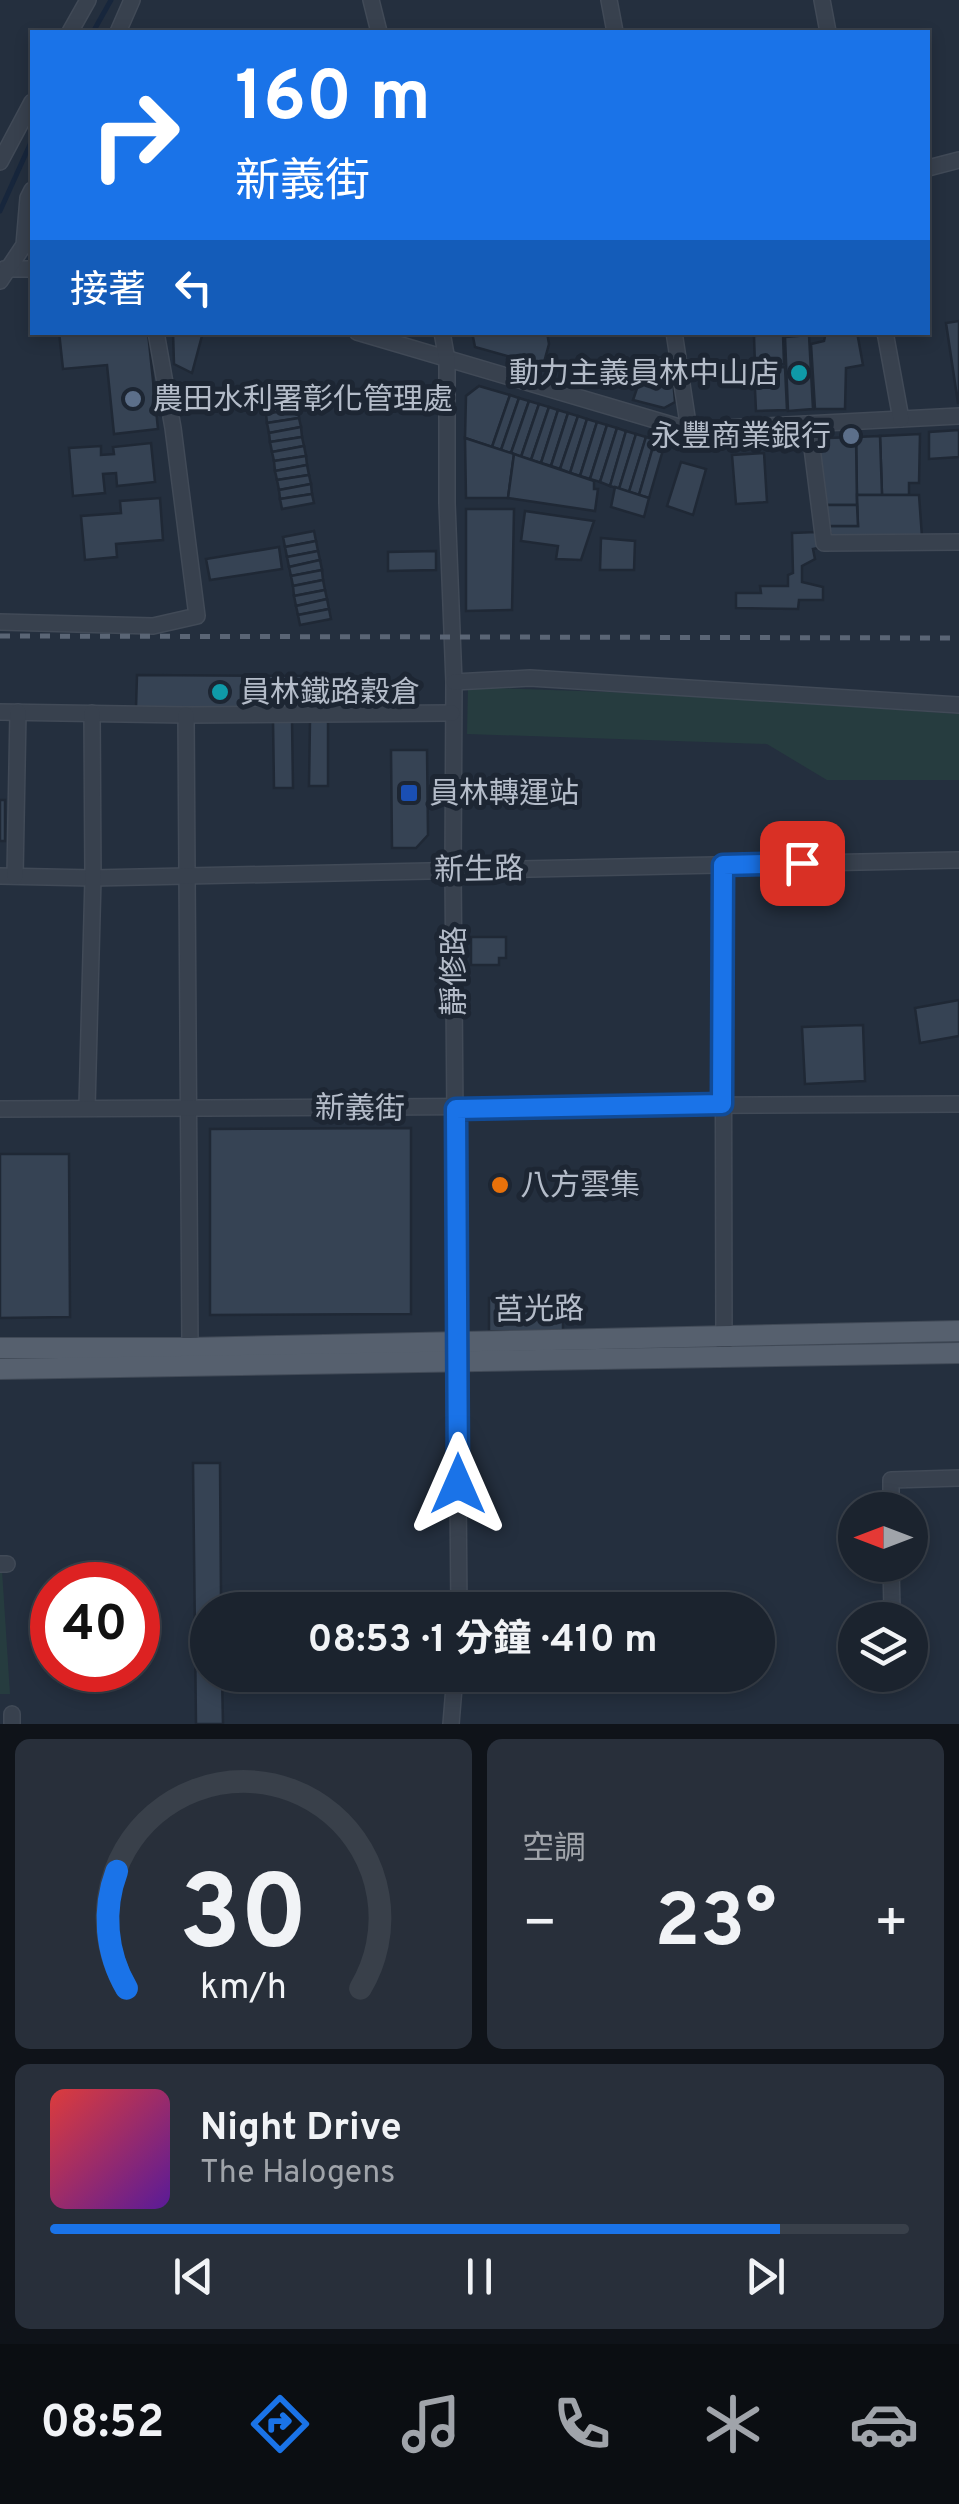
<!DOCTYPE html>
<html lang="zh-TW">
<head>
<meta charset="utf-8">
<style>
  body { margin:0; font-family:Overpass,"Noto Sans TC",sans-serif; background:#282f3a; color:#f1f3f6; height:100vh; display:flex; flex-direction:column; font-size:38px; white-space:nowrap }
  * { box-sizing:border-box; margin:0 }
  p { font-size:32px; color:#a0a4aa }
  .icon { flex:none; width:55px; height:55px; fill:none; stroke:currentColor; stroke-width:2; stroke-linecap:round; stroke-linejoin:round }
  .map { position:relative; height:1724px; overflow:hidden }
  .drawer { display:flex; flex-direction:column; gap:15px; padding:15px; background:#0f1319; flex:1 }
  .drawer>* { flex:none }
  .guide { position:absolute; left:30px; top:30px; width:900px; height:305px; border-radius:0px; box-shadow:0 5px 15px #0003,0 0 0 2px #39404a; background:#1a73e8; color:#fff; overflow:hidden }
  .needle { width:65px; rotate:270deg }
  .buttons { position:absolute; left:838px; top:1492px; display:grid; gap:20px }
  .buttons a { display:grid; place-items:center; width:90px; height:90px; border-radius:50%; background:#1b232e; box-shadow:0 5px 15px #0003,0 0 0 2px #39404a; font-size:50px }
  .speed { position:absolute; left:30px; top:1562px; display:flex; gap:20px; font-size:50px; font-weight:700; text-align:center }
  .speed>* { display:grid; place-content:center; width:130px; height:130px; border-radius:50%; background:#1b232e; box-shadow:0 5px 15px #0003,0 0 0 2px #39404a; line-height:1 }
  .speed .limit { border:15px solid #d22; background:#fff; color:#111 }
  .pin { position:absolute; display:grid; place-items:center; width:85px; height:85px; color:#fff; margin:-42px; border-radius:20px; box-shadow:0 5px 15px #0006 }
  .me { position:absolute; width:110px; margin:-55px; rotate:0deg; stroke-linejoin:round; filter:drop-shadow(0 0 8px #0008) }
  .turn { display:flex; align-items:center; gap:35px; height:210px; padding:0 40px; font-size:45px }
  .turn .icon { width:130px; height:130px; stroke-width:2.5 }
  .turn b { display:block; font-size:70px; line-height:85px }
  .then { display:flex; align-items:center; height:95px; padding:0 40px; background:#0003; gap:20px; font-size:38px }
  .big { font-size:75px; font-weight:700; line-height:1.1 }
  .drawer .tile { flex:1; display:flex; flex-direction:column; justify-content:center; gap:15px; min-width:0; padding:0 35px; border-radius:15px; background:#282f3a }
  .drawer .dial { align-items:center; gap:0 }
  .dial svg { height:260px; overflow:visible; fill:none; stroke:#39404a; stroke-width:7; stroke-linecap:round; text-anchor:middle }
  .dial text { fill:#f1f3f6; stroke:none }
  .song { display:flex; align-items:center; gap:30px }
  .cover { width:120px; height:120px; border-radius:15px; background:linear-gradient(135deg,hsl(0 70% 55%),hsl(270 70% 35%)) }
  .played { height:10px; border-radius:5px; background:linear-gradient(90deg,#1a73e8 85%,#39404a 85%) }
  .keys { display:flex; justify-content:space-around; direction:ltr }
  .heat { display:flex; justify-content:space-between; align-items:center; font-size:55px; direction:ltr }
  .drawer .tiles { flex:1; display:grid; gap:15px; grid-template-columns:1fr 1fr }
  .tile:last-child { grid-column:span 2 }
  .trip { position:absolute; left:190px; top:1592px; width:585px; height:100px; border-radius:50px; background:#1b232e; box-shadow:0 5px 15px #0003,0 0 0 2px #39404a; font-weight:700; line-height:100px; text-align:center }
  .dock { display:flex; height:160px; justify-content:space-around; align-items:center; background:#0b0e12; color:#a0a4aa }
  .dock .icon { width:70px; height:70px }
  .dock .selected { color:#1a73e8 }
  .dock b { font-size:45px; color:#f1f3f6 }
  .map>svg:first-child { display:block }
  .green { fill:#263c3f }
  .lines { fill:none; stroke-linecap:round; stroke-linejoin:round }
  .stream { stroke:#17263c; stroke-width:5 }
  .building { fill:#364354; stroke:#1f2835; stroke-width:2.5 }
  .minor-casing { stroke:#414a57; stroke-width:18 }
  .major-casing { stroke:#414a57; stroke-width:22 }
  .minor { stroke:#38414e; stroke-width:15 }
  .major { stroke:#56606e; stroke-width:20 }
  .rail { stroke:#5a6575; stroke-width:5; stroke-dasharray:10 10; stroke-linecap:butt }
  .route-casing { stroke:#114b97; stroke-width:25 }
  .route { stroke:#1a73e8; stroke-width:18 }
  .culture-dot { fill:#0f9aa8; stroke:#1d2633; stroke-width:4 }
  .service-dot { fill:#5c6f8a; stroke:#1d2633; stroke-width:4 }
  .transit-dot { fill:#1a4fb4; stroke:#1d2633; stroke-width:4 }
  .food-dot { fill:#e8710a; stroke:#1d2633; stroke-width:4 }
  .labels { text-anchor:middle; stroke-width:10; stroke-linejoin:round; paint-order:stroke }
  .poi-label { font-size:30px; fill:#b4bcc9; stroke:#1d2633; text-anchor:start }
  .street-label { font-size:30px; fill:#b4bcc9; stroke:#1d2633 }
</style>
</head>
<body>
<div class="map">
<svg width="959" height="1724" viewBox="0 0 959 1724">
  <rect width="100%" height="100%" fill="#242f3e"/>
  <g class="green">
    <polygon points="468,687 666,694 959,714 959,780 827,780 767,744 467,734"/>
    <polygon points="0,1570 2,1570 10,1694 0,1694"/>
  </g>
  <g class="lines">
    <g class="stream">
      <polyline points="93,32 111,0"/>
      <polyline points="0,211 32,140"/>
    </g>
  </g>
  <g class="building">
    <polygon points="959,321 959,403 958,403 946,323"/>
    <polygon points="59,332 148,332 158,429 114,434 107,365 63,369"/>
    <polygon points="173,332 203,332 192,373 174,364"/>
    <polygon points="472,332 547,332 549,344 543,366 475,347"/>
    <polygon points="826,332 857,332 863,365 846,368 845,409 815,409 811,344 824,341"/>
    <polygon points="783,334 784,364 755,366 754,336"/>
    <polygon points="809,335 813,409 788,411 785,337"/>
    <polygon points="671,356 675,402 664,408 633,400 647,359"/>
    <polygon points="785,367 787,410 756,411 754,369"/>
    <polygon points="479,386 510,395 492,447 465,438 466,396"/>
    <polygon points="510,395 519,398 501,450 492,447"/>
    <polygon points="519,398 529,401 511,453 501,450"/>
    <polygon points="296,399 298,408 266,414 264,404"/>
    <polygon points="529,401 539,404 521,457 511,453"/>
    <polygon points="539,404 549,407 531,460 521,457"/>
    <polygon points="549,407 558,410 541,463 531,460"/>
    <polygon points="298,408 299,418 267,423 266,414"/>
    <polygon points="558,410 568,413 551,466 541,463"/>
    <polygon points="568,413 578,416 560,469 551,466"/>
    <polygon points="578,416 587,419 570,473 560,469"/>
    <polygon points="299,418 301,427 269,433 267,423"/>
    <polygon points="587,419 597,422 580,476 570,473"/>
    <polygon points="597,422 607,425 590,479 580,476"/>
    <polygon points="607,425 617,428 600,482 590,479"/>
    <polygon points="301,427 302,437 270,442 269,433"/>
    <polygon points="617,428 626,431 610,486 600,482"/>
    <polygon points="959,430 959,457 929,459 929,432"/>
    <polygon points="626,431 636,434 619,489 610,486"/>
    <polygon points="636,434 646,437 629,492 619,489"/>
    <polygon points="920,434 919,483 909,483 909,495 882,495 880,436"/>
    <polygon points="880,436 882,495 857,495 856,437"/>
    <polygon points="302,437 304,446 272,452 270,442"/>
    <polygon points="646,437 655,440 639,495 629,492"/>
    <polygon points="856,437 857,505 824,505 819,449 827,438"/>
    <polygon points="465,438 514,454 508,498 466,498"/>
    <polygon points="655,440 665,443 649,498 639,495"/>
    <polygon points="151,443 155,482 117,486 116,473 103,474 105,493 73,496 69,448 101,446 101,455 114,454 113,447"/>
    <polygon points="304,446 306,456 274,461 272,452"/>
    <polygon points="764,453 767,502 736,504 732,455"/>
    <polygon points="514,454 594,481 594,489 598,489 595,511 508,498"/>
    <polygon points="306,456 307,465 275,471 274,461"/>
    <polygon points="681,462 706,469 693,515 667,506"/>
    <polygon points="307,465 309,475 277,480 275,471"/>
    <polygon points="309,475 311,484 279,490 277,480"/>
    <polygon points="311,484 312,494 280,499 279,490"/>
    <polygon points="615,487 649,498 644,517 611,507"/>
    <polygon points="312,494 314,503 282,509 280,499"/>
    <polygon points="857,495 919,495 922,537 834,541 827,526 858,526"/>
    <polygon points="160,498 163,540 116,544 117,557 85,560 81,516 121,513 120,501"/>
    <polygon points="824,505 857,505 858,526 827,526"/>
    <polygon points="466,509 514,509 512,610 466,611"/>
    <polygon points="525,511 594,521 581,560 556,559 558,546 521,541"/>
    <polygon points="314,531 316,541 285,547 283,537"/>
    <polygon points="816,532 818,548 813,549 815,559 802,566 802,582 823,587 823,600 799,600 798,609 736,608 736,593 761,593 760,586 788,586 788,575 793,573 792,533"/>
    <polygon points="601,538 635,541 634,570 600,570"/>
    <polygon points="316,541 318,551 287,557 285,547"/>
    <polygon points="279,547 282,569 210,580 206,559"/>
    <polygon points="318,551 320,560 289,567 287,557"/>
    <polygon points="436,551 436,570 388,571 388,552"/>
    <polygon points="320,560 322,570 291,576 289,567"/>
    <polygon points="322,570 323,580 293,586 291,576"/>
    <polygon points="323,580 325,590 294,596 293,586"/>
    <polygon points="325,590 327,599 296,606 294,596"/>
    <polygon points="327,599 329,609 298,615 296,606"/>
    <polygon points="329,609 331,619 300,625 298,615"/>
    <polygon points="137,675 303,676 303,708 136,708"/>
    <polygon points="273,720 292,720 293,788 274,788"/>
    <polygon points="310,721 328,721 328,786 309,786"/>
    <polygon points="391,750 427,750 428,835 416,848 392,848"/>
    <rect x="0" y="800" width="5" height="41"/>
    <polygon points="471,937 506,937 506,958 499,958 499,965 471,965"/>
    <polygon points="959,1000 959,1036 920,1043 915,1008"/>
    <polygon points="863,1025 865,1081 805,1084 802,1027"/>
    <polygon points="411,1128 411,1314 210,1315 210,1129"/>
    <polygon points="0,1154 69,1154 70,1317 0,1318"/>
    <polygon points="489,1298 563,1298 563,1332 489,1331"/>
    <polygon points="193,1463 220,1463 221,1594 230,1594 231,1610 208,1610 208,1675 222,1675 223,1724 196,1724"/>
  </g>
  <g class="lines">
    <g class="minor-casing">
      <g id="minor">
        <polyline points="371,0 379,32"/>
        <polyline points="609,0 615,32"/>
        <polyline points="822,0 828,32"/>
        <polyline points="70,32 88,0"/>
        <polyline points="118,32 132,0"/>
        <polyline points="0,162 32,102"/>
        <polyline points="928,168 959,160"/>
        <polyline points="4,269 32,269"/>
        <polyline points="0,281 24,245 28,198 32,190"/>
        <polyline points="357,332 689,430 959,416"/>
        <polyline points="442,332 447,360 447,503 454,682 453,870 459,1610"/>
        <polyline points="674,332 689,430"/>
        <polyline points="885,332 901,419"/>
        <polyline points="809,424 824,543 959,542"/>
        <polyline points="0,622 153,626 197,616 173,428 156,332"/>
        <polyline points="454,682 530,678 959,705"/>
        <polyline points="0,712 186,715 452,713"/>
        <polyline points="186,715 190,1348"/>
        <polyline points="723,865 724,1346"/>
        <polyline points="0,876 93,878 959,860"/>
        <polyline points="15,876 18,712"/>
        <polyline points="87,1107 93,878 92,713"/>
        <polyline points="0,1109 959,1104"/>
        <polyline points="891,1510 891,1480 959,1478"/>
        <polyline points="0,1564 7,1564"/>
        <polyline points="891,1565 892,1610"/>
        <polyline points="12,1714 12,1724"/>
        <polyline points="451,1724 455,1675"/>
      </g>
    </g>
    <g class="major-casing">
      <g id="major">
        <polyline points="0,1348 190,1348 959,1331"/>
        <polyline points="0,1369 959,1353"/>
      </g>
    </g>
    <use href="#minor" class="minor"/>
    <use href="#major" class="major"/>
    <polyline class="rail" points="0,636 959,638"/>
  </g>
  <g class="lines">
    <g class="route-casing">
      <polyline id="route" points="458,1484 456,1109 722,1104 723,865 802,863"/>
    </g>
    <use href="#route" class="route"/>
  </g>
  <g class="culture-dot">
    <circle cx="799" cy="373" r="10"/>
    <circle cx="220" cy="692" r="10"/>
  </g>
  <g class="service-dot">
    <circle cx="133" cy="399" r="10"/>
    <circle cx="851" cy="436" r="10"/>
  </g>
  <rect class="transit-dot" x="399" y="783" width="20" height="20" rx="5"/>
  <circle class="food-dot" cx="500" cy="1185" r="10"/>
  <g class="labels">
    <g class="poi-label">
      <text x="779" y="383" text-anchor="end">動力主義員林中山店</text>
      <text x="153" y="409">農田水利署彰化管理處</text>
      <text x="831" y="446" text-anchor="end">永豐商業銀行</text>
      <text x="240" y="702">員林鐵路穀倉</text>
      <text x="429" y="803">員林轉運站</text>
      <text x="520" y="1195">八方雲集</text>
    </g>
    <g class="street-label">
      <text transform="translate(479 869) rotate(-1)" y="10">新生路</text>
      <text transform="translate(454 971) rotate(-90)" y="10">靜修路</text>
      <text transform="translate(360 1108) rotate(1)" y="10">新義街</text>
      <text transform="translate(539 1309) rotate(-1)" y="10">莒光路</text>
    </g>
  </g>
</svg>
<div class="buttons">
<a><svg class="needle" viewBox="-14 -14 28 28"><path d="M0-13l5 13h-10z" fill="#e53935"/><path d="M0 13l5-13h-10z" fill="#a0a4aa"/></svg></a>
<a><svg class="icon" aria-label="layers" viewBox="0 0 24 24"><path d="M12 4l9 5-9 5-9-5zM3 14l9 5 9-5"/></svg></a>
</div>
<div class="speed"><div class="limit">40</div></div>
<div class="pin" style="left:802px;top:863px;background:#d93025"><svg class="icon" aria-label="arrive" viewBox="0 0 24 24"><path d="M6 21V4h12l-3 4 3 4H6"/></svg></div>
<svg class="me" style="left:458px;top:1484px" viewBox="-20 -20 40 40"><path d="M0-17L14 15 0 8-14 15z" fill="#1a73e8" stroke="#fff" stroke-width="4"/></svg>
<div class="trip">08:53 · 1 分鐘 · 410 m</div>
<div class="guide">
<div class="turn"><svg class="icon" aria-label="right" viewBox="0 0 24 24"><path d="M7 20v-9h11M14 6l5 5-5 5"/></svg><div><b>160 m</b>新義街</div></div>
<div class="then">接著<svg class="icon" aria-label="left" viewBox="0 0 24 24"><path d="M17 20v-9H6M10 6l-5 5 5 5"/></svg></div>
</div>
</div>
<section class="drawer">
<div class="tiles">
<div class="tile dial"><svg viewBox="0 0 100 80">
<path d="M14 69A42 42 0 1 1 86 69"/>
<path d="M14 69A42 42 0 0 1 11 33" stroke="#1a73e8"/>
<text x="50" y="56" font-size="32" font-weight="700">30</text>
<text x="50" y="72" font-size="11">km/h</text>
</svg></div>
<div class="tile"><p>空調</p>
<div class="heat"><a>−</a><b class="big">23°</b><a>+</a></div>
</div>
<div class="tile">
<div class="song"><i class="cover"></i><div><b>Night Drive</b><p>The Halogens</p></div></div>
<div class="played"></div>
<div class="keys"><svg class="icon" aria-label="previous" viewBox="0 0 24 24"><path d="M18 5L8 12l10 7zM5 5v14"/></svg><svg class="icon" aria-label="pause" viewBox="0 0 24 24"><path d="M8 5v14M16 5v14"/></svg><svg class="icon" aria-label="next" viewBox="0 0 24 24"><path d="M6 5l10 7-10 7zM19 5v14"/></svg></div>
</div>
</div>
</section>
<nav class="dock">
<b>08:52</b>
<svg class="icon selected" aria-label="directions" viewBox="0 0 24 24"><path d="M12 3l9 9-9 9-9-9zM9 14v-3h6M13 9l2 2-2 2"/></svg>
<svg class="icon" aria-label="music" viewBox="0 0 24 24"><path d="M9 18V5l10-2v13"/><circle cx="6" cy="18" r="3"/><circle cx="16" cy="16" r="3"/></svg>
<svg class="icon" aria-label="phone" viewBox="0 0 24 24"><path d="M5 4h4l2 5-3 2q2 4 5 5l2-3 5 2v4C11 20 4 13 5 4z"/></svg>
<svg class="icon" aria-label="climate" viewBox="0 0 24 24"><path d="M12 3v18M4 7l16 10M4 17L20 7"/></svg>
<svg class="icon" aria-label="car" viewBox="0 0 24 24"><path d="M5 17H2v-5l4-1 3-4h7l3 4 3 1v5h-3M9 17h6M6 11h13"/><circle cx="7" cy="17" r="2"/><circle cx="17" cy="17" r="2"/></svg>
</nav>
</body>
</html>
